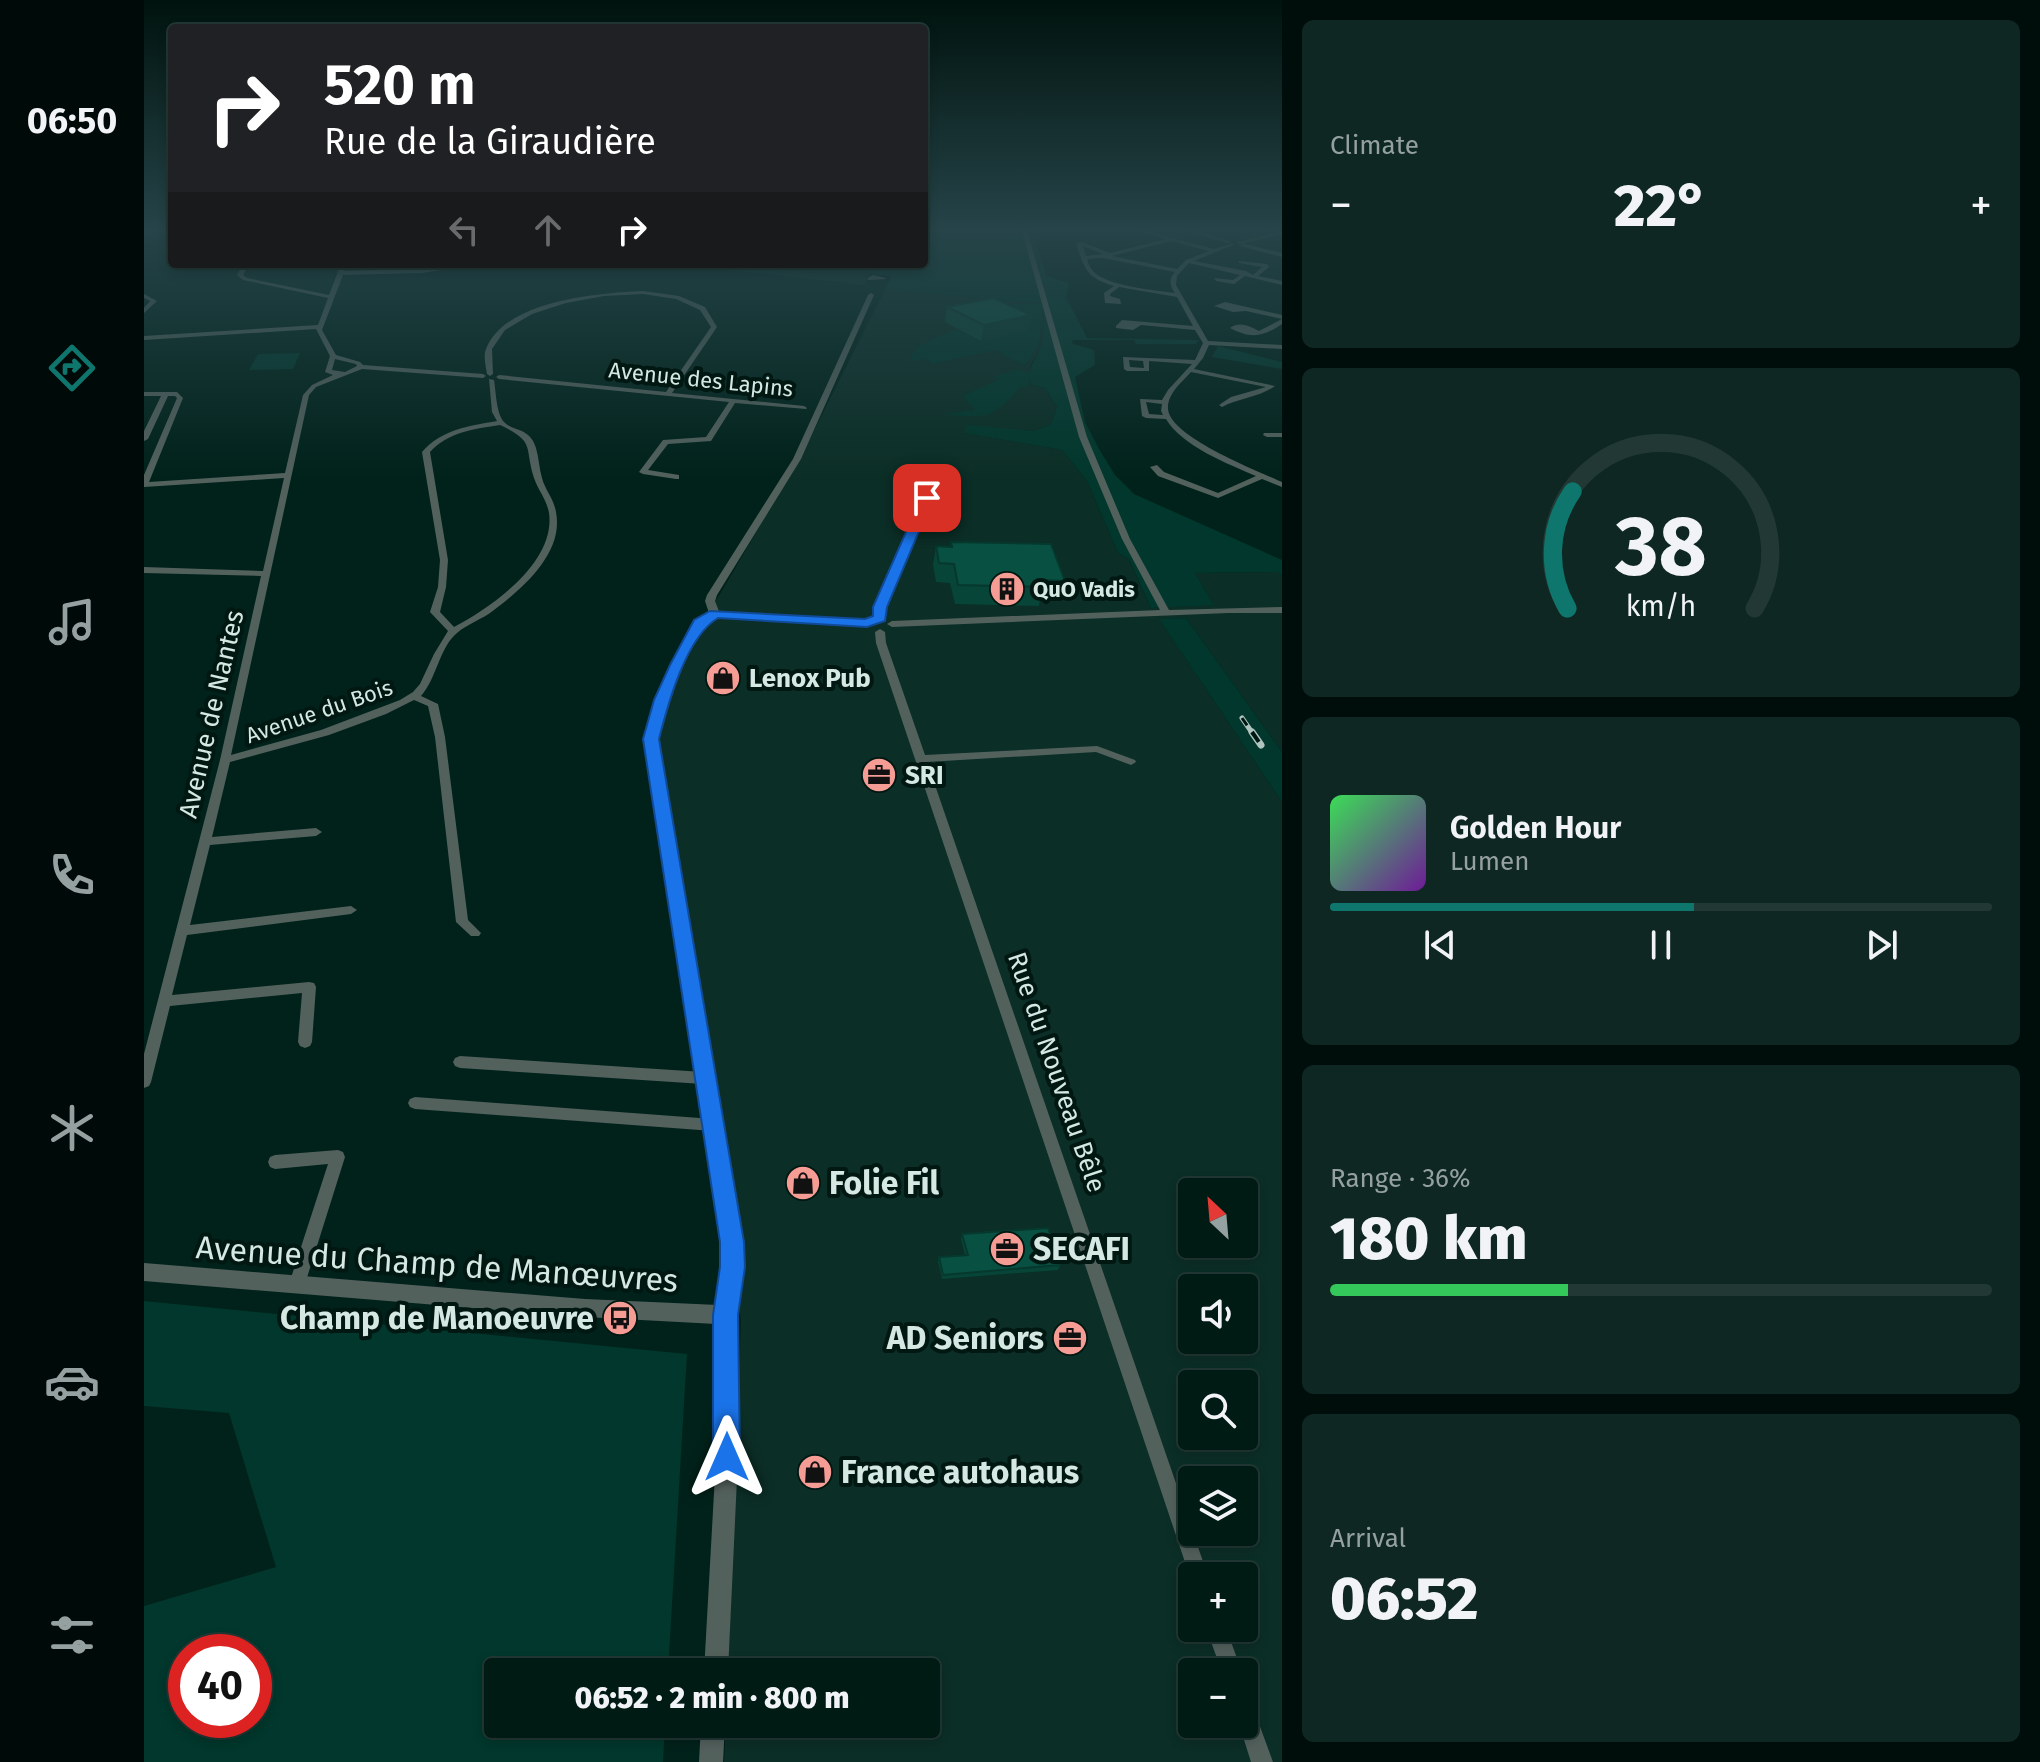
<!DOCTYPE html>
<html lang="en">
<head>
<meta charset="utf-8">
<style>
  body { margin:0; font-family:"Fira Sans",sans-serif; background:#0e2722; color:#f1f3f6; height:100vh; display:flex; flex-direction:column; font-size:30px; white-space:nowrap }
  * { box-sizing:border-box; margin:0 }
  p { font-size:26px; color:#95a1a0 }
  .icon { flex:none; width:44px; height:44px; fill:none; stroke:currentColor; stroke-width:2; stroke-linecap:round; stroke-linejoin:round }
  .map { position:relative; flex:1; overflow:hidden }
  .details { display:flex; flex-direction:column; gap:20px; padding:20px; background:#000e0b; width:758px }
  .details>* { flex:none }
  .hud { position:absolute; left:24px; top:24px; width:760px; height:244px; border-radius:8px; box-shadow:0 4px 12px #0003,0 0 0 2px #223834; background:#202124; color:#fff; overflow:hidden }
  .needle { width:52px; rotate:334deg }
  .fabs { position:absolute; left:1034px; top:1178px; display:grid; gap:16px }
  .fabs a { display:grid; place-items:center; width:80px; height:80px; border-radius:8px; background:#001a14; box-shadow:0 4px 12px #0003,0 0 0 2px #223834; font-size:40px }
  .speed { position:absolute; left:24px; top:1634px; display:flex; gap:16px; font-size:40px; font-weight:700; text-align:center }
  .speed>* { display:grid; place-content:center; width:104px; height:104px; border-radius:50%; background:#001a14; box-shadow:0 4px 12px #0003,0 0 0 2px #223834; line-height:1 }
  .speed .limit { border:12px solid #d22; background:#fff; color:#111 }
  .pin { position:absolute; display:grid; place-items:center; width:68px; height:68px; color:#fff; margin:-34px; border-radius:16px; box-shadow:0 4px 12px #0006 }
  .me { position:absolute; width:88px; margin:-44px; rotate:0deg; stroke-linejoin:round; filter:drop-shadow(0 0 6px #0008) }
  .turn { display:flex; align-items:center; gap:28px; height:168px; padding:0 24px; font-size:36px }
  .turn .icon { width:104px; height:104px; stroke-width:2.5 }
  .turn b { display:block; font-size:56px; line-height:68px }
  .lanes { display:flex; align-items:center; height:76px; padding:0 24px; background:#0003; justify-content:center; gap:40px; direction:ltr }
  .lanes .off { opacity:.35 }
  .big { font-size:60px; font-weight:800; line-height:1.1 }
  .details .widget { flex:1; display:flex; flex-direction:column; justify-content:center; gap:12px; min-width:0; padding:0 28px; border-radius:12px; background:#0e2722 }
  .details .dial { align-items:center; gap:0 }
  .dial svg { height:208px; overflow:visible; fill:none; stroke:#223834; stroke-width:7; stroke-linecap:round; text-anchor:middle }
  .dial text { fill:#f1f3f6; stroke:none }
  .song { display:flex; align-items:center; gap:24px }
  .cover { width:96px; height:96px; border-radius:12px; background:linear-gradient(135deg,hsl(130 70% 55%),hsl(280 70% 35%)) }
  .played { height:8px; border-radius:4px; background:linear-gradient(90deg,#0f766e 55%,#223834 55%) }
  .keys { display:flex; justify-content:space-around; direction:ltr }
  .heat { display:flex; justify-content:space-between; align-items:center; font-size:44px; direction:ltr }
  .charge { height:12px; border-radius:6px; background:linear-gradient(90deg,#34c759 36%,#223834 0) }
  .trip { position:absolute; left:340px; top:1658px; width:456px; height:80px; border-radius:8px; background:#001a14; box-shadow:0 4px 12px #0003,0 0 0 2px #223834; font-weight:800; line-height:80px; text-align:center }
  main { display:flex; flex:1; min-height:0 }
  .tabs { display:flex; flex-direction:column; width:144px; justify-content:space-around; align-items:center; background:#000a08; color:#95a1a0 }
  .tabs .icon { width:56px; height:56px }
  .tabs .current { color:#0f766e }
  .tabs b { font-size:36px; color:#f1f3f6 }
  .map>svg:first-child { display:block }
  .built { fill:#0b2e26; fill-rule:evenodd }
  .green { fill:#01372c; fill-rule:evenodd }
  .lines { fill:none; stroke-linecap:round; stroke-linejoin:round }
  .stream { stroke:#000906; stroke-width:2 }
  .minor { fill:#53615d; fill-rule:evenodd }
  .tertiary { fill:#53615d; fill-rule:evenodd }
  .rail-far1-casing { stroke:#afc4be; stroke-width:5 }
  .rail-casing { stroke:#afc4be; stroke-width:7 }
  .rail-far1 { stroke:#001712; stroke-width:3; stroke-dasharray:9; stroke-linecap:butt }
  .rail { stroke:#001712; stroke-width:4; stroke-dasharray:12; stroke-linecap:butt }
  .wall { fill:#074538 }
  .shaded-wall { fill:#06382e }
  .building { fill:#085041; stroke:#06382e; stroke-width:2 }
  .route { fill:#1a73e8; stroke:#114b97; stroke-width:2 }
  .labels { text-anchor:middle; stroke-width:8; stroke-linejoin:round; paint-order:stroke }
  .far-street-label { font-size:22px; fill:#d5e8e2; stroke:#001712 }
  .far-poi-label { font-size:22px; font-weight:bold; fill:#d5e8e2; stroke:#001712; text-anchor:start }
  .poi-label { font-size:26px; font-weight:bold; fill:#d5e8e2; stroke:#001712; text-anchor:start }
  .street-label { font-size:26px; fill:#d5e8e2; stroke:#001712 }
  .near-poi-label { font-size:32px; font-weight:bold; fill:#d5e8e2; stroke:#001712; text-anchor:start }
  .near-street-label { font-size:32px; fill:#d5e8e2; stroke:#001712 }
</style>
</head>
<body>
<main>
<nav class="tabs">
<b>06:50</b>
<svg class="icon current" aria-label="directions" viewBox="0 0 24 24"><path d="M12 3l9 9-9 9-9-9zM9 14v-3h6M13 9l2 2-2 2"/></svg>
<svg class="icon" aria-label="music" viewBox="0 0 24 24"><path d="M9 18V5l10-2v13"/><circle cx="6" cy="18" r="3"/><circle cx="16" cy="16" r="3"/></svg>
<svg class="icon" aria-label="phone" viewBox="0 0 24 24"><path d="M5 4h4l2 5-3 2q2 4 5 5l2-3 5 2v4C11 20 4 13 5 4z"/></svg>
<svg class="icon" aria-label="climate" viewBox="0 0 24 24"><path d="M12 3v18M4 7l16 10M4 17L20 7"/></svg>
<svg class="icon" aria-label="car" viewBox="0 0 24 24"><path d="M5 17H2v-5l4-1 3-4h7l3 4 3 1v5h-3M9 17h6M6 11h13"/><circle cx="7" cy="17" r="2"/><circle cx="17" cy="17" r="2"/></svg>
<svg class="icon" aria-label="filters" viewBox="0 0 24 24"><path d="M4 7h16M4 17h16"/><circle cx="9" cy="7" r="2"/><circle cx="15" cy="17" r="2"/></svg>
</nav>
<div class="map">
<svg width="1138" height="1762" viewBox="0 0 1138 1762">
  <rect width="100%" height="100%" fill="#00221a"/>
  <g class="built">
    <polygon points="639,264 730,264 720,285 631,275"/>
    <path d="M741,289L898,304L900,334L896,351L886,366L887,385L901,388L913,407L907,424L890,431L859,429L820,433L918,450L943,481L974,553L985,559L1007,608L1069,604L1051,573L1134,572L1138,577V752L1042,618L1016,620L1138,802V1762H580L582,1724H782V1672H584L597,1321L507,721L549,630L575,596L664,443ZM1048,1192H1100V1244H1048ZM1048,1288H1100V1340H1048ZM1048,1384H1100V1436H1048ZM1048,1480H1100V1532H1048ZM1048,1576H1100V1628H1048ZM1048,1672H1100V1724H1048Z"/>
  </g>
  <g class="green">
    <path d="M780,231H888L902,276L925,283L922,297L943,338L1054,340L1052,344H992L990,340H928L929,344L950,350L951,365L931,377L941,422L955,449L971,475L990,494L1138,560V577L1134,572L1051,573L1070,605L1007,608L985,559L974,553L943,481L918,450L820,433L823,425L890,431L907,424L913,407L901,388L887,385L886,377L884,386H877C849,419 843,419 801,414L831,410L819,396L857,378H846L874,369L886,374C886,363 893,359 896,349C901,336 899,322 899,308C895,330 900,349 880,365L851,350L788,364L782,359L766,361L772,347L812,329L837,341L848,304H898L741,289L748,276L727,274L730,264H780Z"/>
    <polygon points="526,264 639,264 631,275"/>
    <polygon points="1074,346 1138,362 1138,369 1068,357"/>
    <polygon points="156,353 149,369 105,370 114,354"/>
    <polygon points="1042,618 1138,752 1138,802 1015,619"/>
    <path d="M0,1301L543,1354L524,1672H354V1724H521L519,1762H0V1606L132,1567L85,1413L0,1406ZM42,1652H110V1720H42Z"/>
  </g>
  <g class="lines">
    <polyline class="stream" points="0,248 28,237"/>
    <g class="minor">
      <polygon points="4,231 12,231 0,236 0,232"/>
      <polygon points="878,231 883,231 943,437 986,539 1025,610 1138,607 1138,613 1084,613 748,627 743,624 748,621 1016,610 978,539 935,437"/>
      <path d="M994,231H1002L1070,249L1089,243V245L1050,261L1102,271L1109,275L1118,267L1095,263V261L1123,264L1125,267L1114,276L1138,281V285L1101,276L1090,284L1072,281L1070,278L1089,280L1096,275L1045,263L1033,276L1032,285L1064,341L1138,345V349L1065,345L1059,358L1050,369L1131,386C1116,397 1095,398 1078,407L1075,405L1087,397L1122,387L1047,372C1038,382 1023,394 1024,409C1026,437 1114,471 1138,482V487L1118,479L1074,498L1014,476L1006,467L1013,465L1020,472L1074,493L1112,476C1084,464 1038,446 1022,419L1002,418L998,416L996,399L1018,400L1024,390L1048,364L1005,361V371H983L980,369L979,357L1051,360L1059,343L1051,330L997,325L989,330L972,328V326L978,320L1049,326L1033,297L975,287L966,294V296L976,299L977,304L961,303L960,293L970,286C943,278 940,269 932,243L937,242L966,253L1022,239ZM1027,241L1065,251L1042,260L1033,269L968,256ZM939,246L959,254L942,256ZM959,258L1031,272C1024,279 1026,286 1031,293C1010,290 962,286 949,271C946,268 944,263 943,259ZM985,360L999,361L1000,368L986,367ZM1002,402L1018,404L1017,411L1019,415L1005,414Z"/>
      <polygon points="1138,231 1138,234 1096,244 1093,242"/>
      <path d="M99,264H105L99,275L103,278L185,295L197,264H203L200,271L278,269L331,264L278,273L199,275L178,330L192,355L216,362L219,365L339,374L342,376L339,378L218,369L172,387L165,395L87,755L177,730L256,700L269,692L276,684L290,654L304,631L286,612L294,587L296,560L278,452C298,429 325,426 353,421L348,412L345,379L350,380C352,391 352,413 360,422C370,432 386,427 392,448C395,458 395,468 398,478C401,490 410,499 412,512C420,553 379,588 350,610C339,619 323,624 313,633C295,648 293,678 277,696L294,704L301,737L324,920L337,933L335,936H327L312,922L291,737L284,706L270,700L242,714L185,735L86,762L68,837L172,828L178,832L172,836L66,845L46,925L207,906L213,910L207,914L43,935L28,995L165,982L170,983L172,987L168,1042L166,1046L161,1048L156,1046L154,1042L158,993L26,1006L7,1082L5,1086L0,1088V1054L76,760L117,576L0,573V567L119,571L140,478L0,487V475L33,398L31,396H24L4,439L0,441V431L17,396H0V392H33L39,398L5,482L141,473L159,395L168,385L189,375L181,372L186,356L172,329L0,340V336L174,325L184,298L99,280L93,275ZM191,359L212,364L213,366L201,372L188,370ZM356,425C392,442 380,446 390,478C394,490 403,500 405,513C412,562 348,607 310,627L296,612L302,587L304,560L286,452C304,432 330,429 356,425Z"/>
      <path d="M499,291L535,296L561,307L573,327L528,393L660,406L663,408L662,409L591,403L567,441L524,444L504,470L535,475V479H532L499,474L495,472L519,440L562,437L585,402L355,379L352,377L355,375L522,392L567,327L556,310L532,299L499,294L460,296L422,303L388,314L361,330L348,349L349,374L346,376L343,374C342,367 339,356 342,349C361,300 455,293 499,291Z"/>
      <polygon points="0,294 13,301 0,313 0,308 6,301 0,298"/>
      <polygon points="1081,302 1138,315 1138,319 1102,311 1089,312 1070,306"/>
      <path d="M1138,319V324C1119,337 1107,339 1086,328C1096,321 1105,326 1115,331Z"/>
      <polygon points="1120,433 1138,433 1138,437 1123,437 1119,435"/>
      <polygon points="791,469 798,471 741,607 739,620 733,620 731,607"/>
      <polygon points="571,611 723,620 728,623 723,626 568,616 566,614"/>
      <polygon points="736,629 741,632 742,643 781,755 953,746 991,760 992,762 987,765 952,752 783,762 1064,1576 1048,1576 1048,1583 732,643 731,632"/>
      <polygon points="316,1056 559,1072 564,1074 566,1078 564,1082 559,1084 316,1068 311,1066 309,1062 311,1058"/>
      <polygon points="271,1097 569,1119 574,1121 576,1125 574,1129 569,1131 271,1109 266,1107 264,1103 266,1099"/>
      <polygon points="194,1150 199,1152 201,1157 161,1284 159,1290 153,1292 147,1290 145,1284 184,1164 131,1169 126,1167 124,1162 126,1157 131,1155"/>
      <polygon points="1062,1628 1082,1628 1098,1672 1078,1672"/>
      <polygon points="1100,1699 1107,1702 1129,1762 1107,1762 1095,1724 1100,1724"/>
    </g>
    <g class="tertiary">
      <polygon points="1044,231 1053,231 1088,242 1083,243"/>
      <polygon points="1098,243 1138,253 1138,257 1096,246"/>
      <polygon points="729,275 741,278 742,279 724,280 724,278"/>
      <polygon points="727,293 730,295 657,459 573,595 571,601 576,614 559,625 539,665 523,700 513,739 597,1242 597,1267 592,1315 594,1457 584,1672 560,1672 572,1457 572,1324 441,1317 0,1281 0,1263 441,1299 574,1305 579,1267 579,1242 501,739 511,700 527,665 551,621 565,613 561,601 563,595 649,459 724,295"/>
      <polygon points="557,1724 581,1724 579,1762 555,1762"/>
    </g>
    <g class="rail-far1-casing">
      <polyline id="rail-far1" points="1098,718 1109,734"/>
    </g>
    <g class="rail-casing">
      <polyline id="rail" points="1108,732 1117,745"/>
    </g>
    <use href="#rail-far1" class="rail-far1"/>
    <use href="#rail" class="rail"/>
  </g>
  <g class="wall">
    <polygon points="803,307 887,315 884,331 837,341 801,322"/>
    <polygon points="807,542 921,581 916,600 896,600 895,606 811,604 806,583 792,582 789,565 792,546 806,547"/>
    <polygon points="818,1234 916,1265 914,1270 798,1279 794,1262 795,1257 821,1255 817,1239"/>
  </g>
  <polygon class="shaded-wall" points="887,315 884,331 837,341 840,325"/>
  <g class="building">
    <polygon points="849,298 887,315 840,325 803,307"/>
    <polygon points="807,542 907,544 921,581 897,580 899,587 814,585 810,564 795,563 792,546 808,547"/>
    <polygon points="904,1228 916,1265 799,1275 795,1257 824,1255 818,1234"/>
  </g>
  <linearGradient id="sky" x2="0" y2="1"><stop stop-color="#00130e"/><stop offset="0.48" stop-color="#264449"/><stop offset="1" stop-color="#264449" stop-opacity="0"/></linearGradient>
  <rect width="1138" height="478" fill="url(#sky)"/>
  <path class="route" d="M783,494L789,498L743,607L741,621L723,627L574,618C542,637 524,704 515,739L600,1242L601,1267L594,1315L596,1457L592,1467L583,1471L573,1467L569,1457V1315L576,1267V1242L499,739L510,700L526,665L550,620L566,611L721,619L729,616V607L777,498Z"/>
  <defs>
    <g id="building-disc" transform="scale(1.8)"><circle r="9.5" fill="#f59c95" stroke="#001712"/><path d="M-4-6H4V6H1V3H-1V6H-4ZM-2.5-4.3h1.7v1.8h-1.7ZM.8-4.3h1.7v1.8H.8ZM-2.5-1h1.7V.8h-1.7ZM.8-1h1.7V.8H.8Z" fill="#111"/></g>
    <g id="shop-disc" transform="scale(1.8)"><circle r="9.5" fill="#f59c95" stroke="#001712"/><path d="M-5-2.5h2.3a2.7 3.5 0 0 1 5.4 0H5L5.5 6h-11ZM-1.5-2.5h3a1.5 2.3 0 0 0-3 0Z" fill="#111"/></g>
    <g id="office-disc" transform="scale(1.8)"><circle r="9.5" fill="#f59c95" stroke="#001712"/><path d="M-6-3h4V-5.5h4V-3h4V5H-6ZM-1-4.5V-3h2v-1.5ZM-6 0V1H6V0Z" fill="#111"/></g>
    <g id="bus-disc" transform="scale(1.8)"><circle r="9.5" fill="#f59c95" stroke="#001712"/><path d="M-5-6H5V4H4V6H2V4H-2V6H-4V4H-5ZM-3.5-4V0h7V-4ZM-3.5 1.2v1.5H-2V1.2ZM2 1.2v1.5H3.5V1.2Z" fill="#111"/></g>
  </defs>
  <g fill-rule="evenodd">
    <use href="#building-disc" x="863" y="589"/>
    <use href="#shop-disc" x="579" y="678"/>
    <use href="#office-disc" x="735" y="775"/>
    <use href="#shop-disc" x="659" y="1183"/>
    <use href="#office-disc" x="863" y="1249"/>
    <use href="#bus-disc" x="476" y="1318"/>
    <use href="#office-disc" x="926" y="1338"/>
    <use href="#shop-disc" x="671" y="1472"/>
  </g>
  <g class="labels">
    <g class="far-street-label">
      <text transform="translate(557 379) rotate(6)" y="8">Avenue des Lapins</text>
      <text transform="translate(175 711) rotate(-19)" y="8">Avenue du Bois</text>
    </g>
    <g class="far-poi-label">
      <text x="889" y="597">QuO Vadis</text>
    </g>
    <g class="poi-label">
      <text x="605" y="687">Lenox Pub</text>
      <text x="761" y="784">SRI</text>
    </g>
    <g class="street-label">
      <text transform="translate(67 714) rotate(-77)" y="9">Avenue de Nantes</text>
      <text transform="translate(913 1072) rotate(71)" y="9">Rue du Nouveau Bêle</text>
    </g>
    <g class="near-poi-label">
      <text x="685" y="1194">Folie Fil</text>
      <text x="889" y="1260">SECAFI</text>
      <text x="450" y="1329" text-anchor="end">Champ de Manoeuvre</text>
      <text x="900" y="1349" text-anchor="end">AD Seniors</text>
      <text x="697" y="1483">France autohaus</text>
    </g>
    <g class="near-street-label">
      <text transform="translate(293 1264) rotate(4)" y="11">Avenue du Champ de Manœuvres</text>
    </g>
  </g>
</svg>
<div class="fabs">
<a><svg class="needle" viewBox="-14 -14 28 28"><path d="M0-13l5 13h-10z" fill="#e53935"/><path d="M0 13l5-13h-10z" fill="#95a1a0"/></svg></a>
<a><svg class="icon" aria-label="sound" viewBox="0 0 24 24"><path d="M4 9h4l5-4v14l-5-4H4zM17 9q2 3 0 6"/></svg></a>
<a><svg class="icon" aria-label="search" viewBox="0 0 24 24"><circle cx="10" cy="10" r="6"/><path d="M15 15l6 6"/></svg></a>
<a><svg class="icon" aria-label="layers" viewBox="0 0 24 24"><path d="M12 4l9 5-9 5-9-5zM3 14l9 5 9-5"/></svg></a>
<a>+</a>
<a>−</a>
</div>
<div class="speed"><div class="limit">40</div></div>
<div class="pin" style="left:783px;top:498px;background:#d93025"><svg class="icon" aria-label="arrive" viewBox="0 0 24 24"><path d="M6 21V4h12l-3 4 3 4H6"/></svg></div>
<svg class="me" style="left:583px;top:1457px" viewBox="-20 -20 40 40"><path d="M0-17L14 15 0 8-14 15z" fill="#1a73e8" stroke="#fff" stroke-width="4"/></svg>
<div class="trip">06:52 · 2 min · 800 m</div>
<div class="hud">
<div class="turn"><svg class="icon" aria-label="right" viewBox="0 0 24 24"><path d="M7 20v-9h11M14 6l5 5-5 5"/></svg><div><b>520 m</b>Rue de la Giraudière</div></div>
<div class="lanes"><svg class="icon off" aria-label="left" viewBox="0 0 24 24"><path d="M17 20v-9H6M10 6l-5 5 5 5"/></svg><svg class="icon off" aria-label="ahead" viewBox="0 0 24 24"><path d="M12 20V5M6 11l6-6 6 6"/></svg><svg class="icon" aria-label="right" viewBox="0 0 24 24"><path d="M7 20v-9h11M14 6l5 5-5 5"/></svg></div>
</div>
</div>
<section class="details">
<div class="widget"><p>Climate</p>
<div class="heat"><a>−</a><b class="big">22°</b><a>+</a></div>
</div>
<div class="widget dial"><svg viewBox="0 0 100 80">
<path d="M14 69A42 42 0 1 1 86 69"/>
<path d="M14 69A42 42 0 0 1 16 24" stroke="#0f766e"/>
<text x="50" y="56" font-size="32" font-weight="700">38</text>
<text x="50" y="72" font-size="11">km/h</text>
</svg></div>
<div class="widget">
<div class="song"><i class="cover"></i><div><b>Golden Hour</b><p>Lumen</p></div></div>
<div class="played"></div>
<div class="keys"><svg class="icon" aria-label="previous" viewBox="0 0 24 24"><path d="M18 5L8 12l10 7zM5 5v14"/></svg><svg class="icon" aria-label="pause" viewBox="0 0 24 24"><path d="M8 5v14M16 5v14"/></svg><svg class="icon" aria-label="next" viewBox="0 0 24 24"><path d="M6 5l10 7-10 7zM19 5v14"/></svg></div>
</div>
<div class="widget"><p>Range · 36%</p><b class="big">180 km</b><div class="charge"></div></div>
<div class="widget"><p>Arrival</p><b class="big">06:52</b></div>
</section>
</main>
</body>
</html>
